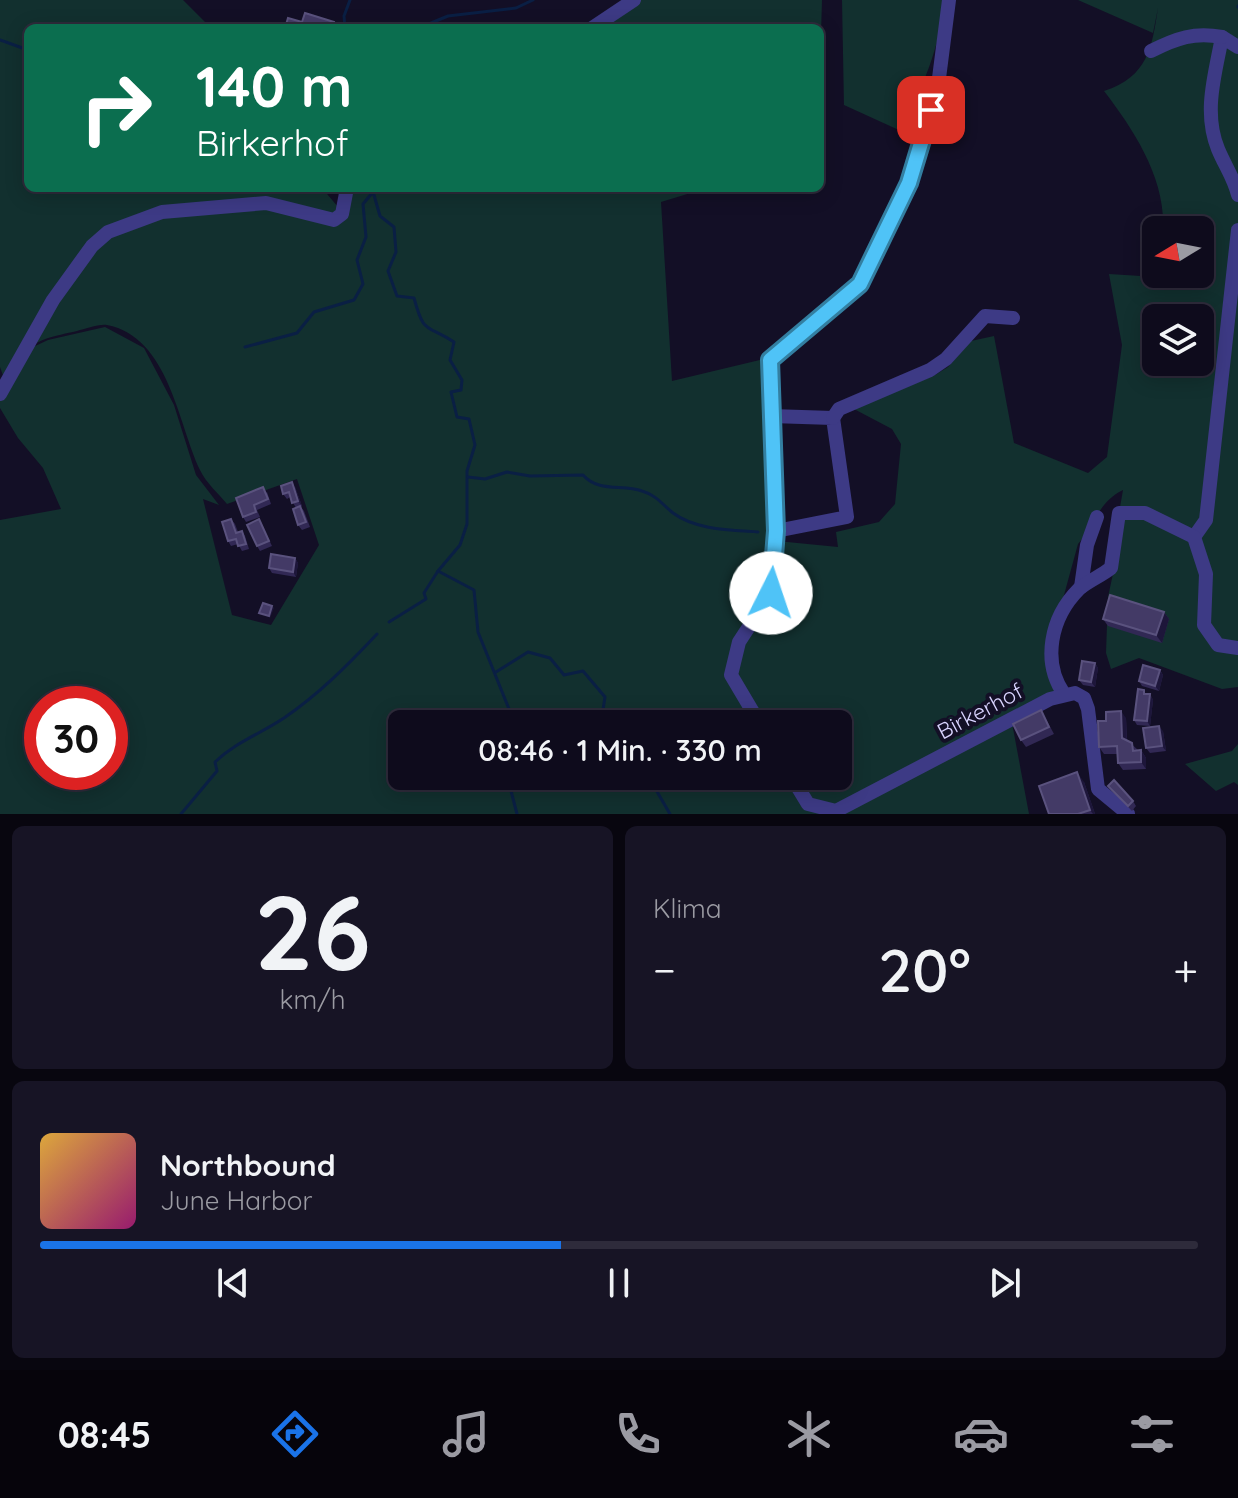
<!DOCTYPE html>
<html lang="de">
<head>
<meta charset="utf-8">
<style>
  body { margin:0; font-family:Quicksand,sans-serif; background:#171425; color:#f1f3f6; height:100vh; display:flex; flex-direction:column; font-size:30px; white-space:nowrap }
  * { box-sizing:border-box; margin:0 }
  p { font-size:26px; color:#9b9ba3 }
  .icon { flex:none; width:44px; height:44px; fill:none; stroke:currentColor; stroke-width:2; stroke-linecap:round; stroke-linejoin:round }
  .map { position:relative; height:814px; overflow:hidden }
  .side { display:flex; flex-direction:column; gap:12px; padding:12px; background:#08060f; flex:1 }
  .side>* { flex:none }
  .top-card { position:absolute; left:24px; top:24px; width:800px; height:168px; border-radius:12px; box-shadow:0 4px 20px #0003,0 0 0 2px #2e2b3b; background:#0b6e4f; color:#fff; overflow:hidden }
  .needle { width:52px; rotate:260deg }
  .buttons { position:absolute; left:1142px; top:216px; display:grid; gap:16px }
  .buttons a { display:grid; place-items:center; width:72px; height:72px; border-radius:12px; background:#0e0b1c; box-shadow:0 4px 20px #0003,0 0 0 2px #2e2b3b; font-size:40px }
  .speed { position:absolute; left:24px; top:686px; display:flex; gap:16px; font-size:40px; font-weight:700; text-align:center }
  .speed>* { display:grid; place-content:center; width:104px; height:104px; border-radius:50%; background:#0e0b1c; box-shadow:0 4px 20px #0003,0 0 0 2px #2e2b3b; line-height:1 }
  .speed .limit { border:12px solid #d22; background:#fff; color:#111 }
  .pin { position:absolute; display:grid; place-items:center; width:68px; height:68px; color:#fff; margin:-34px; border-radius:16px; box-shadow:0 4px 12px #0006 }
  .me { position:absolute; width:88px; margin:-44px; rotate:4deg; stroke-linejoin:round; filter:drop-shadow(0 0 6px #0008) }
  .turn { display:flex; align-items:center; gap:28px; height:168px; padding:0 40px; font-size:36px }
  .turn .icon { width:104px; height:104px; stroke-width:2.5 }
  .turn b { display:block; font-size:56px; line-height:68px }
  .big { font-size:60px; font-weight:600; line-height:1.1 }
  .side .tile { flex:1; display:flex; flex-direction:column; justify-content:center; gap:12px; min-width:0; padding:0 28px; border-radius:12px; background:#171425 }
  .side .dial { align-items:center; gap:0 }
  .dial b { font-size:104px; line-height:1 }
  .song { display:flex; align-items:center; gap:24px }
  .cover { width:96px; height:96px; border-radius:12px; background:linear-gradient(135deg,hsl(40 70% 55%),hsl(320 70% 35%)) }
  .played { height:8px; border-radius:4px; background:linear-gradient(90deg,#1a73e8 45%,#2e2b3b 45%) }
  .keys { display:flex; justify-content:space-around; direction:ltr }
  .heat { display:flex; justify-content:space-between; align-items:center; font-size:44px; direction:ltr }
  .side .tiles { flex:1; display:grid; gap:12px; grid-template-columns:1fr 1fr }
  .tile:last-child { grid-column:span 2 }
  .trip { position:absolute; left:388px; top:710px; width:464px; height:80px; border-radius:12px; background:#0e0b1c; box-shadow:0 4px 20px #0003,0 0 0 2px #2e2b3b; font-weight:600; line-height:80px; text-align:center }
  .tab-bar { display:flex; height:128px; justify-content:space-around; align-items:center; background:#06040b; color:#9b9ba3 }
  .tab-bar .icon { width:56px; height:56px }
  .tab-bar .selected { color:#1a73e8 }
  .tab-bar b { font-size:36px; color:#f1f3f6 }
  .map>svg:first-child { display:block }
  .green { fill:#12302f; fill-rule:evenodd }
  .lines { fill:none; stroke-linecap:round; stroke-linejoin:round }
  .stream { stroke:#0a1f44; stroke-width:3 }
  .minor { stroke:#3d3a85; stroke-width:14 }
  .wall { fill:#312854 }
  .shaded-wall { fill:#1d163a }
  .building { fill:#433a66; stroke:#5a527e; stroke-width:2 }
  .route-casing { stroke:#337fa1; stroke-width:20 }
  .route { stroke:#4fc3f7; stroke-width:14 }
  .labels { text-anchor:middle; stroke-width:8; stroke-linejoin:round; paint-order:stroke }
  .street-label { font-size:22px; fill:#d9d4ff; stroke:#130f26 }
</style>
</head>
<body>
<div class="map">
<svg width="1238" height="814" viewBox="0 0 1238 814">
  <rect width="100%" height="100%" fill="#130f26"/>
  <g class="green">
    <path d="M0,0H183L211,28H28V188H322L344,214L350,188H707L661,202L672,381L764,359L774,531L768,593L729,675L757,724H402V776H787L830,814H0V520L61,509L43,468L18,438L0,408V397L31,348L48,340L105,327L144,348L174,405L196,475L219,505L203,499L232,615L271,625L319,545L297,479L227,504C219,494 206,483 200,470C178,424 169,337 107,325C98,324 85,329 77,331C31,341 30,342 5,381L0,367ZM42,704H110V772H42Z"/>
    <polygon points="634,0 822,0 820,68 820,28 595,28"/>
    <path d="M842,0H944C941,47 921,89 901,131L844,105Z"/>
    <path d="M1078,0H1238V687L1222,689L1139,658L1111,669L1106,653L1108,597L1123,527L1119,513L1123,490C1097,503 1096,524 1078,544L1047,657L1062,693L836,807L809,801L794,776H838V724H763L734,675L741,643L774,593L777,541L838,547L836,532L879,522L895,504L901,444L892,429L854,409L935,375L948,367L971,341L994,336L1014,443L1088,473L1107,457L1122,345L1109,274L1157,277L1158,274H1200V230H1163C1166,179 1134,130 1104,91C1148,77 1152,47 1158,8L1153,33ZM1156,318H1200V362H1156Z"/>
    <polygon points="1012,723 1029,814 837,814"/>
    <polygon points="1238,744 1238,785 1234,782 1216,791 1185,764 1232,751"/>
  </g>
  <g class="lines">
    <g class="stream">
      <polyline points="1238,7 1238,6"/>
      <polyline points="345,28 344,16 350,0"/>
      <polyline points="419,28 448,16 516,8 533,0"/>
      <polyline points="0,40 28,50"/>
      <polyline points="28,68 28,77"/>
      <path d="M372,188L380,216L394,227L396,252L388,271L397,296L414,298C424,335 426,324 454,342L450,360L462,380L461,390L451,392L457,417L469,419L475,445L467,471V524L460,545L438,571L474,590L478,632L515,724"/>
      <polyline points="245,347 297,333 314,312 354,300 363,284 357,260 366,237 363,204 373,192"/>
      <path d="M468,477L485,479L507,472L530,476L583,475C599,493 622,484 642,491C656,495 662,504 673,513C696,530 730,530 758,532"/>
      <polyline points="389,622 426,599 424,593 438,571"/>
      <polyline points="496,672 528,652 550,658 564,675 583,671 605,697 602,716 606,724"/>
      <polyline points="513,776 510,787 517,814"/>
      <polyline points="648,776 670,814"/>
      <path d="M181,814L217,771L215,762C236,742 260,734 284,718C319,694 348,665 377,634"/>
    </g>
    <g class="minor">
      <polyline points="592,28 634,0"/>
      <path d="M1238,47L1222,37C1215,75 1203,112 1218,149C1225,166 1234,178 1238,195"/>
      <path d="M1151,51C1177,38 1194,32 1222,37"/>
      <polyline points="0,394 53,300 92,246 108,232 162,212 266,203 334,220 342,214 347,188"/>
      <polyline points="771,416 833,418 847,517 776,531"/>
      <polyline points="833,418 839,409 930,370 946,359 985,316 1013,318"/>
      <polyline points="1194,537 1206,520 1238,230"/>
      <polyline points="1081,587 1087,545 1097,517"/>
      <path d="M1064,694C1042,662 1050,618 1079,589C1088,581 1101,576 1111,568L1119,513H1145L1194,537L1206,574L1204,625L1218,645L1238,648"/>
      <polyline points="760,724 731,675 739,642 771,593 776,531 770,360 860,284 909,183 938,86 949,0"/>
      <polyline points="791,776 808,804 836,811 1050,699 1075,693 1084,698 1088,709 1098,789 1128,814"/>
    </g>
  </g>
  <g class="wall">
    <polygon points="295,487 302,506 301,507 304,511 310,527 302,530 298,525 296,508 290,497 287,499 283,494"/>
    <polygon points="267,492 271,504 257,510 260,517 246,522 243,517"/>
    <polygon points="231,519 235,524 238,532 242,531 245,536 249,549 242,551 238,544 231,546 228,541"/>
    <polygon points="259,519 272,546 260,551 257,546"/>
    <polygon points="295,558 298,563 296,577 272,573 269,568"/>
    <polygon points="1164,612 1169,619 1162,643 1108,626 1103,619"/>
    <polygon points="1095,663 1098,668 1095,687 1083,685 1079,680"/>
    <polygon points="1160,670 1163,675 1159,691 1142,686 1139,681"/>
    <polygon points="1147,694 1150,694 1153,700 1150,726 1137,725 1134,720"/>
    <polygon points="1041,710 1054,734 1026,747 1021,740"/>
    <polygon points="1126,718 1127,740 1138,750 1141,750 1146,758 1146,769 1123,770 1118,763 1118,754 1104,754 1099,747"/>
    <polygon points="1163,731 1166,751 1150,753 1146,748"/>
    <polygon points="1084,782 1095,814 1049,814"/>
    <polygon points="1108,786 1133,801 1136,806 1132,811"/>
  </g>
  <g class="shaded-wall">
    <polygon points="292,482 295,487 302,506 298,501"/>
    <polygon points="295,558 298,563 296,577 293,572"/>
    <polygon points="272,606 274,608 270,618 269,616"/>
    <polygon points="1164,612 1169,619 1162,643 1156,635"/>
    <polygon points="1095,663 1098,668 1095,687 1091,682"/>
    <polygon points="1160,670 1163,675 1159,691 1155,686"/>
    <polygon points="1150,694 1153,700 1150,726 1147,721"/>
    <polygon points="1121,711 1126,718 1127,746 1122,738"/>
    <polygon points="1159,726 1163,731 1166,751 1162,746"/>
    <polygon points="1141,750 1146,758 1146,769 1141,762"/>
    <polygon points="1077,772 1084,782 1095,814 1093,814 1090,810"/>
  </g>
  <g class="building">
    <polygon points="305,13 334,22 333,28 285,28 288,18 302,22"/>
    <polygon points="292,482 298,501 292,503 289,492 283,494 281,486"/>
    <polygon points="263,487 268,499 254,505 256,512 243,517 236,498"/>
    <polygon points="300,506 306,522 298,525 293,509"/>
    <polygon points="231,519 236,533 242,531 246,544 238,546 236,539 228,541 222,522"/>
    <polygon points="259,519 269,541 257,546 247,525"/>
    <polygon points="271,554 295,558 293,572 269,568"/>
    <polygon points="1110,595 1164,612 1156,635 1103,619"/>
    <polygon points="263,603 272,606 269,616 259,613"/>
    <polygon points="1082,661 1095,663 1091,682 1079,680"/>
    <polygon points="1143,665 1160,670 1155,686 1139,681"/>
    <polygon points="1138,689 1144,690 1144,694 1150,694 1147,721 1134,720"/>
    <polygon points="1041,710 1049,727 1021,740 1013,724"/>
    <polygon points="1121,711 1122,738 1132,743 1133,751 1141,750 1141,762 1118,763 1117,746 1099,747 1098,721 1106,721 1106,712"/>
    <polygon points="1159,726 1162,746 1146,748 1143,728"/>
    <polygon points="1077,772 1090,810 1078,814 1049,814 1039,786"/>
    <polygon points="1114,780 1133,801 1128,806 1108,786"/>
  </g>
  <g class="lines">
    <g class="route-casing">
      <polyline id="route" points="771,593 776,531 770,360 860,284 909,183 931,110"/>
    </g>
    <use href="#route" class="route"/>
  </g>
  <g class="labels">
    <g class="street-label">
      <text transform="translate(980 711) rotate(-28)" y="8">Birkerhof</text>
    </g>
  </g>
</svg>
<div class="buttons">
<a><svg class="needle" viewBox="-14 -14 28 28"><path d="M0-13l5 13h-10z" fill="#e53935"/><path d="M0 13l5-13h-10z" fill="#9b9ba3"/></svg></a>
<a><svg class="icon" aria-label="layers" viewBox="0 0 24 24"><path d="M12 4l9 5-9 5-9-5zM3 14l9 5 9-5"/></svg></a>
</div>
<div class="speed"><div class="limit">30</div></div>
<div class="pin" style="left:931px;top:110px;background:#d93025"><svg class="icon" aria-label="arrive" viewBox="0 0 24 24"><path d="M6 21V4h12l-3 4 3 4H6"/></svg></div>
<svg class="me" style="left:771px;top:593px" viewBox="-20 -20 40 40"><circle r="19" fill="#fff"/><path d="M0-13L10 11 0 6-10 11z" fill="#4fc3f7"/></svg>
<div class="trip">08:46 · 1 Min. · 330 m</div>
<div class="top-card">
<div class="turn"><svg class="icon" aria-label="right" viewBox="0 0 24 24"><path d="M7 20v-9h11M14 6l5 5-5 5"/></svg><div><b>140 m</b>Birkerhof</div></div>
</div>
</div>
<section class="side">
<div class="tiles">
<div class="tile dial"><b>26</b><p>km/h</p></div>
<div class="tile"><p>Klima</p>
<div class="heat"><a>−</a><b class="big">20°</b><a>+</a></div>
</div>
<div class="tile">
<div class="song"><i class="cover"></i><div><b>Northbound</b><p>June Harbor</p></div></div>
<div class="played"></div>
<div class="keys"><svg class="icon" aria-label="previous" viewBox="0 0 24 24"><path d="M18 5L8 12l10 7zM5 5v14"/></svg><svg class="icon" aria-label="pause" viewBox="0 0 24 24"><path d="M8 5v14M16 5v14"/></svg><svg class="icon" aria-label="next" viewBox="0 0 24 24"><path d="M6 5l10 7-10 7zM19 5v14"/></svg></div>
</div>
</div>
</section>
<nav class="tab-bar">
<b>08:45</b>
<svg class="icon selected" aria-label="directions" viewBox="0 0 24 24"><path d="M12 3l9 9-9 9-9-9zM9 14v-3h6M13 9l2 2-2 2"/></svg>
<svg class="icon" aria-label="music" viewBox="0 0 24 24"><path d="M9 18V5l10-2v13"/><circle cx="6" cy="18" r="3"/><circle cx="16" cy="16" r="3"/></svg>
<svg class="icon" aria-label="phone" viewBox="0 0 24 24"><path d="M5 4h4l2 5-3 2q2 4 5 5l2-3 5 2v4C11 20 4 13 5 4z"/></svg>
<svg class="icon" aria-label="climate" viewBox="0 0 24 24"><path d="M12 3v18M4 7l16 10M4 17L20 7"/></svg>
<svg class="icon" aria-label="car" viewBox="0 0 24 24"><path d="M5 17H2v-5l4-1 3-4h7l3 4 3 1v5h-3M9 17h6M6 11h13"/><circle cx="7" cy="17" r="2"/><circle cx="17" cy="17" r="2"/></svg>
<svg class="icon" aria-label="filters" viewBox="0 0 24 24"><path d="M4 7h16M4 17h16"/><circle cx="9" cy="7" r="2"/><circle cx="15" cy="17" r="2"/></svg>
</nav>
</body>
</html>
